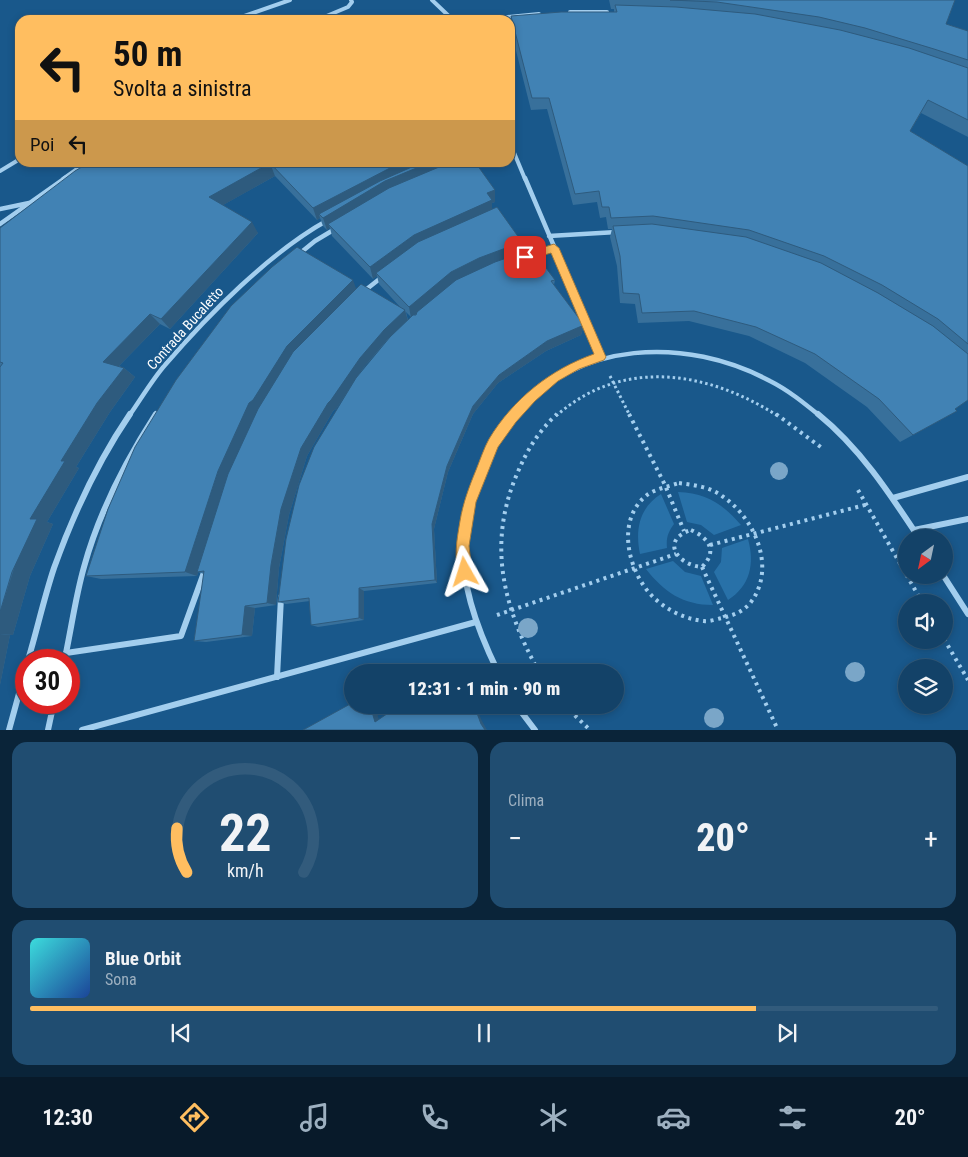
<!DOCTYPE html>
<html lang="it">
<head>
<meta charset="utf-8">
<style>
  body { margin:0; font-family:"Roboto Condensed",sans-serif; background:#204d71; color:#f1f3f6; height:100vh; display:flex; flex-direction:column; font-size:19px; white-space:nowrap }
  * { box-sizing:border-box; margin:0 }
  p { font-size:16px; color:#9db0c0 }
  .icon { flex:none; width:28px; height:28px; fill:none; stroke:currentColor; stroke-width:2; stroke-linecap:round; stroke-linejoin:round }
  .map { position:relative; height:730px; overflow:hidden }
  .sheet { display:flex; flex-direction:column; gap:12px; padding:12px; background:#0a2439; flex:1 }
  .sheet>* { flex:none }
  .banner { position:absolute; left:15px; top:15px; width:500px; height:152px; border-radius:15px; box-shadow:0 2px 8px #0003,0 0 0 1px #325b7c; background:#ffbe60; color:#111; overflow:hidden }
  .needle { width:32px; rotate:213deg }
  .controls { position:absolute; left:898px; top:529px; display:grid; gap:10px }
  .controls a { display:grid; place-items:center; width:55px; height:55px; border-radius:50%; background:#134268; box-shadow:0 2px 8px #0003,0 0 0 1px #325b7c; font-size:25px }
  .speed { position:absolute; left:15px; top:649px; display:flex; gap:10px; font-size:25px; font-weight:700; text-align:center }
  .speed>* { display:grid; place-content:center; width:65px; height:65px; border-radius:50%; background:#134268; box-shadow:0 2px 8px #0003,0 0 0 1px #325b7c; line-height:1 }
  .speed .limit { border:8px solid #d22; background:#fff; color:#111 }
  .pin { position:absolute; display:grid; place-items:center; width:42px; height:42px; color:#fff; margin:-21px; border-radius:10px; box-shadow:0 2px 8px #0006 }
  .me { position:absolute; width:55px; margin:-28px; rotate:354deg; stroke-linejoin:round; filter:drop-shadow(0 0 4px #0008) }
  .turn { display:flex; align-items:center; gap:18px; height:105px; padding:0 15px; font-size:22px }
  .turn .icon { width:65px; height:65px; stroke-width:2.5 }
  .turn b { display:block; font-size:35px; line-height:42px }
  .then { display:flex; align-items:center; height:48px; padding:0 15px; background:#0003; gap:10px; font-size:19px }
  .big { font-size:38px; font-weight:800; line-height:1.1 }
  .sheet .widget { flex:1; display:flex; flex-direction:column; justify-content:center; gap:8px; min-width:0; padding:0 18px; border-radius:15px; background:#204d71 }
  .sheet .dial { align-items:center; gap:0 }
  .dial svg { height:130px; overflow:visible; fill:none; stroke:#325b7c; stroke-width:7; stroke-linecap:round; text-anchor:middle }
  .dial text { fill:#f1f3f6; stroke:none }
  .song { display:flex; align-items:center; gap:15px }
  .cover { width:60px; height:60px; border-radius:8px; background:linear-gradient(135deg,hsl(180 70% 55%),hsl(220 70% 35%)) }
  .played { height:5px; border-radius:2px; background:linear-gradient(90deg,#ffbe60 80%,#325b7c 80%) }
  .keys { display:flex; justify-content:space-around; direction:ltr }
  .heat { display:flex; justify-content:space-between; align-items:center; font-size:28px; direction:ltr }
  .sheet .tiles { flex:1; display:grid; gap:12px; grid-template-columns:1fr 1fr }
  .widget:last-child { grid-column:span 2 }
  .trip { position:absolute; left:344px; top:664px; width:280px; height:50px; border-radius:25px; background:#134268; box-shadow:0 2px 8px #0003,0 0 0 1px #325b7c; font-weight:800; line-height:50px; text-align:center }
  .dock { display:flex; height:80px; justify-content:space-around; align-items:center; background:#081a2a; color:#9db0c0 }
  .dock .icon { width:35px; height:35px }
  .dock .current { color:#ffbe60 }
  .dock b { font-size:22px; color:#f1f3f6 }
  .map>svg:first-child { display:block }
  .green { fill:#2871a8 }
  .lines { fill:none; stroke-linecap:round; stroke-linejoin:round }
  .path-far1 { stroke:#a3ceee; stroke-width:3; stroke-dasharray:2.5 3; stroke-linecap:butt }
  .path { stroke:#a3ceee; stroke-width:4; stroke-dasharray:3 4.5; stroke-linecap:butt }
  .street-far2 { stroke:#a3ceee; stroke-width:4 }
  .street-far1 { stroke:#a3ceee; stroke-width:4.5 }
  .street { stroke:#a3ceee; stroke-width:6 }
  .tree { fill:#7aa6c8 }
  .wall { fill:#38709b; fill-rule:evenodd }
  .shaded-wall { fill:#2e5b7e }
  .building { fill:#4182b4; stroke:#2e5b7e }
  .route { fill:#ffbe60; stroke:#a67c3e }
  .labels { text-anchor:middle; stroke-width:5; stroke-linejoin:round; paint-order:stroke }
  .street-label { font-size:14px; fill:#fff; stroke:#19588b }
</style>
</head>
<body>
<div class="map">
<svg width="968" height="730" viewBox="0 0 968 730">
  <rect width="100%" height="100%" fill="#19588b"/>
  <g class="green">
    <path d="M678,492C706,493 723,504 741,525L714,535L701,525L687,522Z"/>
    <path d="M661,494L674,524C668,532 666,538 667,548L640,554C635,530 639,508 661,494Z"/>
    <path d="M748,539C755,564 750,586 728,600L714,572L721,562L722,548Z"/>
    <path d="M673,561L685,572L701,576L713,605C683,605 664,592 646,569Z"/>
  </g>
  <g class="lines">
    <g class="path-far1">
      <polyline points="610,376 630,416"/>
      <path d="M556,416C622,357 708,371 778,416"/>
    </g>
    <g class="path">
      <polyline points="629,414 665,485 684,531"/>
      <polyline points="776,414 822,448"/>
      <path d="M679,483C694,485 710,487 722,496C754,517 777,567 751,602C743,612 734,615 722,618C717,619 709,622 704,621C684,619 667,610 653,597C628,572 615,520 647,495C655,489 670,486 679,483Z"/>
      <polyline points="858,490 922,602"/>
      <path d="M691,530C709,538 718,551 702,567C677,565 660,540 691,530Z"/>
      <polyline points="710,545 869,504"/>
      <polyline points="702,567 778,730"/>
      <polyline points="497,615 676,554"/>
      <polyline points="944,639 968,680"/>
      <path d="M539,672C503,607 487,544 517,474C527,450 538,432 557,414"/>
      <polyline points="564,705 590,730"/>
    </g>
    <g class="street-far2">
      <polyline points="432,0 453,20"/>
      <polyline points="570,12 607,12"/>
      <polyline points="233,20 290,0"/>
      <polyline points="317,20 348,7 352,2 351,0"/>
      <polyline points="478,20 539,14"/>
      <polyline points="510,143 525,179"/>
      <polyline points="0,171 20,159"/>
      <polyline points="63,179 87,162"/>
    </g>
    <g class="street-far1">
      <polyline points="525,178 601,357"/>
      <polyline points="0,209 29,203"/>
      <polyline points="0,224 65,178"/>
      <polyline points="549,236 617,232"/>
      <polyline points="299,254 315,241 335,229"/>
      <polyline points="531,255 554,248"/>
      <polyline points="363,292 382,277"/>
      <path d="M129,416C141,399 152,380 165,365C208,315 270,252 328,220"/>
      <path d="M513,416C577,340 686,336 770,381C788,390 804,403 820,416"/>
    </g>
    <g class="street">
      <path d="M818,414C860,448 890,494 919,538"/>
      <polyline points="893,498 968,477"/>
      <polyline points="914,530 968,519"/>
      <polyline points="943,575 968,614"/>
      <path d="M66,653C72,624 76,595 84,567C99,512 125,462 156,414"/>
      <path d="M28,660C37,630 44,598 54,568C73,515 98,461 130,414"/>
      <polyline points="64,660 66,653 181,636 206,567"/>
      <path d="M498,672C449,571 449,509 514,414"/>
      <polyline points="277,677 281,597"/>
      <polyline points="516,705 535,730"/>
      <polyline points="9,730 26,668"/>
      <polyline points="48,730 54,702"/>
      <polyline points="82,730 476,622"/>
    </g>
  </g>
  <g class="tree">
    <circle cx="779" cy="471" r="9"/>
    <circle cx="528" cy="628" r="10"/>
    <circle cx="855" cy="672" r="10"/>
    <circle cx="714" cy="718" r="10"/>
  </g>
  <g class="wall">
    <polygon points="609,0 955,0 946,24 968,31 968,137 921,113 910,131 968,166 968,400 955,409 957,411 900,442 867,407 805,363 749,336 689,321 638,323 635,304 620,303 617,266 610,237 612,229 608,229 606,217 600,218 597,202 573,205 547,109 531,110 510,27 511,16 614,12 614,9 611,9"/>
    <path d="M90,162H475L495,202L492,203V209L521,253L555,280L554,285L584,325L581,335L546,351L498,383L473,414L448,472L434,529L437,583L364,591V620L318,627L311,625L310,601L286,604L278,602L346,394L336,409L333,411L307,456L289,515L279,568L276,605L255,608L252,636L206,642L194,641L204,574L198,572L197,576L101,579L86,576L356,289L401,308L379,284L377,276L373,279L332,236L330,228L327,230L323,226L320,218L317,220L275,176L223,205L258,233L170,329L160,324L119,366L124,368L135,377L110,412L76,467L79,468L47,522L53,524L30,576L13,635H10L0,685V228ZM406,312L411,317L408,320ZM388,340L360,374L364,367Z"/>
  </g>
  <g class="shaded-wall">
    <polygon points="403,162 462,162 328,224 330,228 327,230 323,218 319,214 320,218 317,220 313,208 390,168"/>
    <polygon points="270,163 275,176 216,209 209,197"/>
    <polygon points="495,190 495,202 492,203 492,213 376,273 377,276 373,279 370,267 414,235 487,193"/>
    <polygon points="252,222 258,233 170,329 161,319"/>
    <polygon points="522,242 521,254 452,284 411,318 409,307 451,272 479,258"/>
    <polygon points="353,280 357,291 227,477 197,576 185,572 218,471 249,403 287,346"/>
    <polygon points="405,310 408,321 387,340 364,367 336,409 333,411 307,456 289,515 279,568 276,605 267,603 271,565 281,509 301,448 328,403 360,358 384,330"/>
    <polygon points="150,314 160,324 114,371 103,362"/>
    <polygon points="584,325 581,335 546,351 498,383 473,414 448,472 434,529 437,583 435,580 432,524 447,466 473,406 499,375 547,341"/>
    <polygon points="124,368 135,377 110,412 76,467 79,468 47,522 53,524 30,576 13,635 0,634 0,612 30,519 61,461 97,403"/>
    <polygon points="359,588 364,591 364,620 359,618"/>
    <polygon points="245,606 255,608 252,636 242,635"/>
    <polygon points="0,634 10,635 0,685"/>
    <polygon points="370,705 375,705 379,720 375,722"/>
    <polygon points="474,705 475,705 482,721 487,730 485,730 481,724"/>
  </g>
  <g class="building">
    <polygon points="670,0 955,0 946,24 968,31 968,60 934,49 865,28 819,17 717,2"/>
    <polygon points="615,5 676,7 755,14 840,30 909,48 968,68 968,120 928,100 910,131 968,166 968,344 938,319 882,285 824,256 749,230 653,216 611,218 609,207 602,207 599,191 575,194 549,98 532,98 511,16 561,12 617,12"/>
    <polygon points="90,162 403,162 390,168 313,208 270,163 209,197 252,222 161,319 150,314 103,362 124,368 97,403 61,461 65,461 30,519 37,519 12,572 0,612 0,367 3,363 0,362 0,228 75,171"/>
    <polygon points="423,162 431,162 385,181 323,218 319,214 380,181"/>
    <polygon points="451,162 475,162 495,190 487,193 492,200 414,235 370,267 328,224 389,188"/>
    <polygon points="497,207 522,242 479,258 451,272 409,307 376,273 418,242"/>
    <polygon points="652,224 746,237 821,263 878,293 933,326 968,354 968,400 955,409 957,411 913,435 879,399 815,354 756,327 694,311 642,313 639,294 623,293 620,256 613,226"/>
    <polygon points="297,247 353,280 287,346 253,400 249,403 218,471 185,572 86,576 108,509 135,447 176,380 231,306 272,267"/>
    <polygon points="532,249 555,280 551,281 584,325 547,341 499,375 473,406 447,466 432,524 435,580 359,588 359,618 311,625 309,598 278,602 286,539 299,485 314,447 356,378 390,337 413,315 416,315 417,312 456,280 495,262"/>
    <polygon points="361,284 405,310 384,330 360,358 331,400 328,403 301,448 281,509 271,565 267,603 245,606 242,635 194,641 204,571 197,572 228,474 258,409 293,352"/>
    <polygon points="458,666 460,672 449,672"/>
    <polygon points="352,703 352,705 370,705 375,722 400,705 474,705 481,724 485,730 303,730"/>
  </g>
  <path class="route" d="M554,244L559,248L606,357L604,360L579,369L558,381L535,401L516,422L498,447L476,502L469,546L472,572L470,577L465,579L460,577C453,559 457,539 460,521C463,503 469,487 476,470C480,460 484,448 489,439C513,399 551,369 594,354L551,253L525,261L520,257L522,254Z"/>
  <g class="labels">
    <g class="street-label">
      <text transform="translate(185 328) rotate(-48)" y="5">Contrada Bucaletto</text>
    </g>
  </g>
</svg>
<div class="controls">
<a><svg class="needle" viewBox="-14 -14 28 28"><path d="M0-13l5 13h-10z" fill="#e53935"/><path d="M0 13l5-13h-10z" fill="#9db0c0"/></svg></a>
<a><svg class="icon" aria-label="sound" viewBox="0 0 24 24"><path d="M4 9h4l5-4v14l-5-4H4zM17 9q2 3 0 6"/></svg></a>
<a><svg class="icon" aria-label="layers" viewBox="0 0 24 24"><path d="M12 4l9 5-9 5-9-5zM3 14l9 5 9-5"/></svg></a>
</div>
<div class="speed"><div class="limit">30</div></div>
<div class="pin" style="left:525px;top:257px;background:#d93025"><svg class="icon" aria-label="arrive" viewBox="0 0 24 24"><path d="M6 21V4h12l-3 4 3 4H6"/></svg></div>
<svg class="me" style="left:465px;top:572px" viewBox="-20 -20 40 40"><path d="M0-17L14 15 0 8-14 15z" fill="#ffbe60" stroke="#fff" stroke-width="4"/></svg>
<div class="trip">12:31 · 1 min · 90 m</div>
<div class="banner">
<div class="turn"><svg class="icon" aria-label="left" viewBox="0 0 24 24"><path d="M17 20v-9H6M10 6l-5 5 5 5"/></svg><div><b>50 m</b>Svolta a sinistra</div></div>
<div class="then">Poi<svg class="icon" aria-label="left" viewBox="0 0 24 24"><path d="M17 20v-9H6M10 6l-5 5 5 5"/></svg></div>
</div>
</div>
<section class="sheet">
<div class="tiles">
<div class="widget dial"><svg viewBox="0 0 100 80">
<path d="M14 69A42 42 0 1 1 86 69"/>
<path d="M14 69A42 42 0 0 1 8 42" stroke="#ffbe60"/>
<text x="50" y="56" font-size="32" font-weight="700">22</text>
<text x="50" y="72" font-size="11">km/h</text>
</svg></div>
<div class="widget"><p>Clima</p>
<div class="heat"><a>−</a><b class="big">20°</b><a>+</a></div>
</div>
<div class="widget">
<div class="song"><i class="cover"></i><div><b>Blue Orbit</b><p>Sona</p></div></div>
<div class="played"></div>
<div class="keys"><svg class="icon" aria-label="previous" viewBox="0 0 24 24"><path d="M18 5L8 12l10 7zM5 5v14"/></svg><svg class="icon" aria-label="pause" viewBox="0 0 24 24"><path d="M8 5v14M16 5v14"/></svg><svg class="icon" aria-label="next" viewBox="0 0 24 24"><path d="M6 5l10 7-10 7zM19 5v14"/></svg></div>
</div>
</div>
</section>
<nav class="dock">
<b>12:30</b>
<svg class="icon current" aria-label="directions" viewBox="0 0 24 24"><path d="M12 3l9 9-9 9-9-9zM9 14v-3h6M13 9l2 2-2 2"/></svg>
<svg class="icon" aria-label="music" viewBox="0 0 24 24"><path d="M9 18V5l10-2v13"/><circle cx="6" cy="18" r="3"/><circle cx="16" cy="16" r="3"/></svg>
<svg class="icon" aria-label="phone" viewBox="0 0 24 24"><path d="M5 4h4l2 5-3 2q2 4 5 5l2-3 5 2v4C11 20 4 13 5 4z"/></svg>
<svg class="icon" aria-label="climate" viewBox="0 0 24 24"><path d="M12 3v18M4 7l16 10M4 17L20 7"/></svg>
<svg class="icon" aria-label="car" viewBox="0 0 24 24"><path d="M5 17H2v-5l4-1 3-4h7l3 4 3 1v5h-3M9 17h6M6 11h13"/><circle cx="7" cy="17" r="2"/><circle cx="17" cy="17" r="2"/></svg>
<svg class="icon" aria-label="filters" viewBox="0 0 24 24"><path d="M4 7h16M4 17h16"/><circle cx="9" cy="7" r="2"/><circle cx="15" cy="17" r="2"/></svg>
<b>20°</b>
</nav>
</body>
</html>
